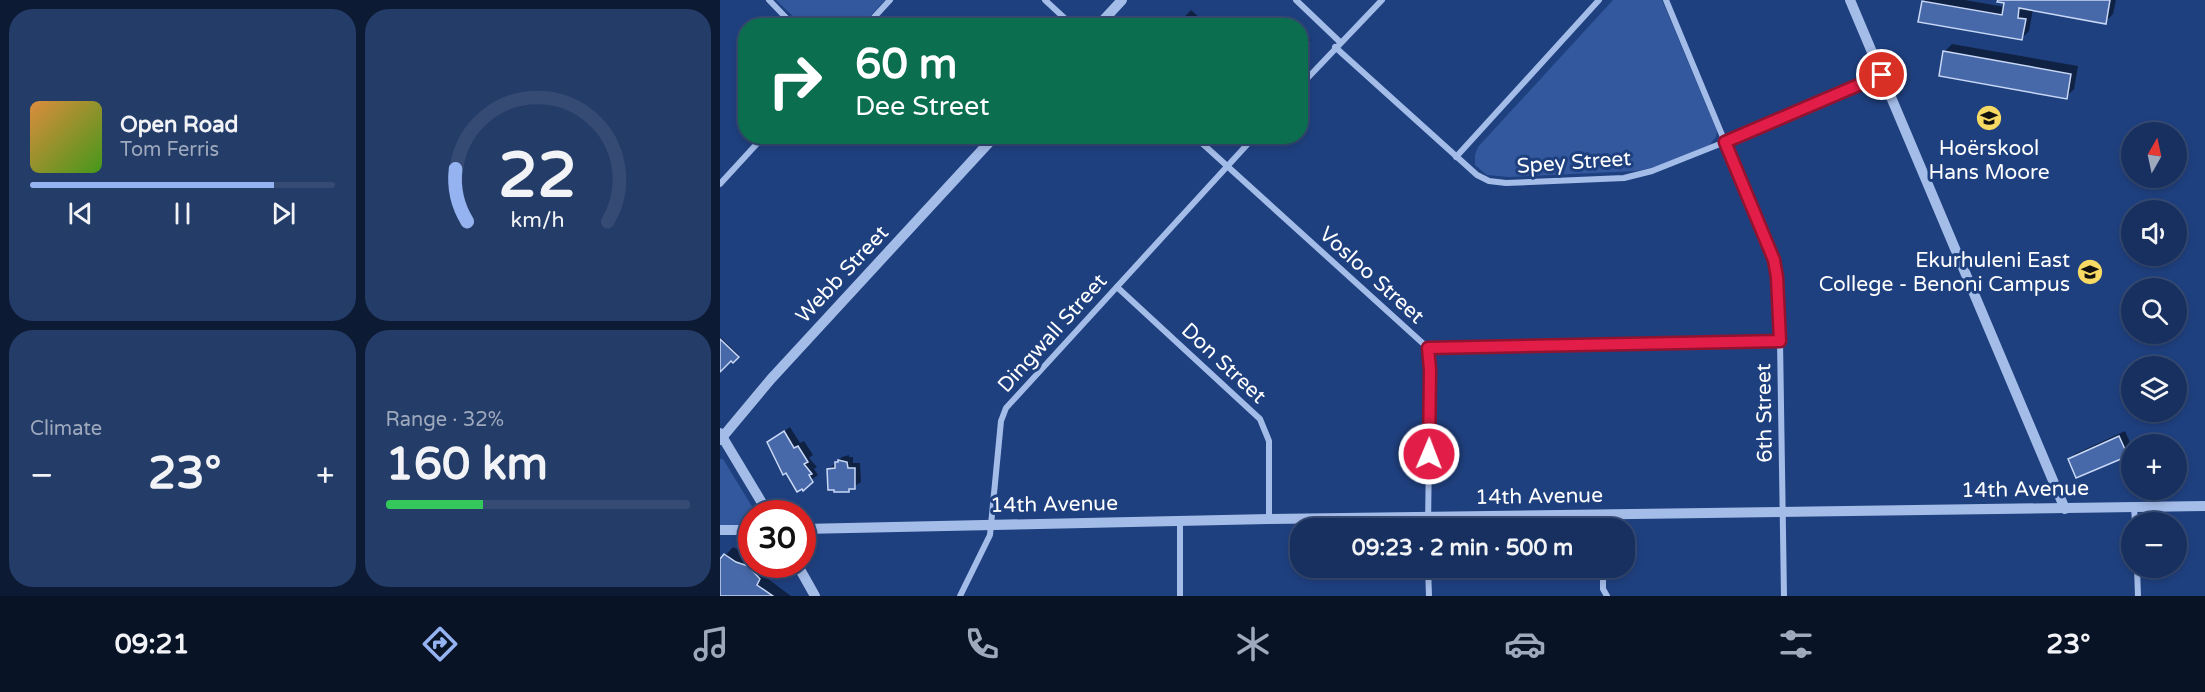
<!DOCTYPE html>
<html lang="en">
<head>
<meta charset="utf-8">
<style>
  body { margin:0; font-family:"Varela Round",sans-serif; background:#243c68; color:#f1f3f6; height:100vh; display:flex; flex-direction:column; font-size:22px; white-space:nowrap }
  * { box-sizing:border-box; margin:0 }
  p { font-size:20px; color:#9ea9bd }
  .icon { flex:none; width:33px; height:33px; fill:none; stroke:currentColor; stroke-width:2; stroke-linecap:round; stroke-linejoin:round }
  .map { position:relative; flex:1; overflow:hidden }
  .side { display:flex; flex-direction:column; gap:9px; padding:9px; background:#0d1a34; width:720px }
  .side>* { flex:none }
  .top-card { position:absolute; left:18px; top:18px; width:570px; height:126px; border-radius:24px; box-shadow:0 3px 9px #0003,0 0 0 2px #364b74; background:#0b6e4f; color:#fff; overflow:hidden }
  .needle { width:39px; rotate:9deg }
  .controls { position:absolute; left:1401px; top:122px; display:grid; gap:12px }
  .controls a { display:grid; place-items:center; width:66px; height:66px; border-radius:50%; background:#17305f; box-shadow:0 3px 9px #0003,0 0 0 2px #364b74; font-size:30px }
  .speed { position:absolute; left:18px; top:500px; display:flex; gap:12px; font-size:30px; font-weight:700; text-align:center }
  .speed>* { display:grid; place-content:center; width:78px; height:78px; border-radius:50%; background:#17305f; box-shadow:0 3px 9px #0003,0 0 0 2px #364b74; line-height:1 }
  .speed .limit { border:9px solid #d22; background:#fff; color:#111 }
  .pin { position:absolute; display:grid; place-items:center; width:51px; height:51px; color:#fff; margin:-26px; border:3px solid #fff; border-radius:50%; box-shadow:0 2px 6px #0007 }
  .me { position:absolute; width:66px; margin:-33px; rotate:1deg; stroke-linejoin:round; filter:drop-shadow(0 0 4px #0008) }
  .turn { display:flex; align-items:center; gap:21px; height:126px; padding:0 18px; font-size:27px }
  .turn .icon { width:78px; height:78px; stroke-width:2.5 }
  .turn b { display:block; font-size:42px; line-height:51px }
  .big { font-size:45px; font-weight:800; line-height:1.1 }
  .side .card { flex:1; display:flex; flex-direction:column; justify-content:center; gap:9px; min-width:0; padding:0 21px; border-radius:24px; background:#243c68 }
  .side .dial { align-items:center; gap:0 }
  .dial svg { height:156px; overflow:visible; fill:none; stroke:#364b74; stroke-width:7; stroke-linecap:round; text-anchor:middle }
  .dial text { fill:#f1f3f6; stroke:none }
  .song { display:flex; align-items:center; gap:18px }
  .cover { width:72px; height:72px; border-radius:9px; background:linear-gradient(135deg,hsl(30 70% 55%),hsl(100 70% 35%)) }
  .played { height:6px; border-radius:3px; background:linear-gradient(90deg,#95b2f1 80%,#364b74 80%) }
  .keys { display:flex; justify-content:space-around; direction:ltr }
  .heat { display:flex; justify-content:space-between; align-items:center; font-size:33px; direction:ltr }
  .charge { height:9px; border-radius:4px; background:linear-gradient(90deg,#34c759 32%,#364b74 0) }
  .side .tiles { flex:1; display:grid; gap:9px; grid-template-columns:repeat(2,1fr) }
  .trip { position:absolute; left:570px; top:518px; width:345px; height:60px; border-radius:24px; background:#17305f; box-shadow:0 3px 9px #0003,0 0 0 2px #364b74; font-weight:800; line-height:60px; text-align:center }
  .menu { display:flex; height:96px; justify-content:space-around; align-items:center; background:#091326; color:#9ea9bd }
  .menu .icon { width:42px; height:42px }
  .menu .selected { color:#95b2f1 }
  .menu b { font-size:27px; color:#f1f3f6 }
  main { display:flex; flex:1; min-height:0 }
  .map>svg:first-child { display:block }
  .green { fill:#33589e }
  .shadow { fill:#0007 }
  .building { fill:#4869a9; stroke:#c8d8f6; stroke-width:1.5 }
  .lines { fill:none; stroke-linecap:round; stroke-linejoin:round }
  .minor { stroke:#a4bce8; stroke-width:6 }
  .tertiary { stroke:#a4bce8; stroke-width:10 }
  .route-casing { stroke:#92132f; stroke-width:15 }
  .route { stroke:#e11d48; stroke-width:10 }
  .labels { text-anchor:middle; stroke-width:6; stroke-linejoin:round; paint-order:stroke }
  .poi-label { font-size:21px; fill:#fff; stroke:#1f407f }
  .street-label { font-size:21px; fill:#fff; stroke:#1f407f }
</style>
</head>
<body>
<main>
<section class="side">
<div class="tiles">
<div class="card">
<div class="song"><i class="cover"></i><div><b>Open Road</b><p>Tom Ferris</p></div></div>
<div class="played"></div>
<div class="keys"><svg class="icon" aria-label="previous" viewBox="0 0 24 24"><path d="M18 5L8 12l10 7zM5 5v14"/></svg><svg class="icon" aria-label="pause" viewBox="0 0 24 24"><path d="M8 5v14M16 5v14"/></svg><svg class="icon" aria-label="next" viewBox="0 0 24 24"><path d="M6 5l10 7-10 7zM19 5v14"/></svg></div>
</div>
<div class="card dial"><svg viewBox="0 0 100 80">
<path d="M14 69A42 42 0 1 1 86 69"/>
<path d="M14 69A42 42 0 0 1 8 42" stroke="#95b2f1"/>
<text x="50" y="56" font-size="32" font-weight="700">22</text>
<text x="50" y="72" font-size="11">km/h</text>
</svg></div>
<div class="card"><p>Climate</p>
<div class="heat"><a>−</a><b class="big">23°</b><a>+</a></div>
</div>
<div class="card"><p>Range · 32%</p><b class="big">160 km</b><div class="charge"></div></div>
</div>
</section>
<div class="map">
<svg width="1485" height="596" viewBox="0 0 1485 596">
  <rect width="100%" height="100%" fill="#1f407f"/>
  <g class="green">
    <polygon points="56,0 165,0 141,26 82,25"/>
    <polygon points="893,0 942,0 997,131 996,137 989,146 936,167 916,171 789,177 767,175 755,165 755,155 758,147"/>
    <polygon points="0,459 3,459 36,513 32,513 31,526 0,526"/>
  </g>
  <g class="shadow">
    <polygon points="1205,0 1245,0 1285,7 1286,2 1279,0 1396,0 1393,14 1385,22 1313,9 1309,31 1301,39 1203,2"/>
    <polygon points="471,10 489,26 456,26"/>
    <polygon points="566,18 575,26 559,26"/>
    <polygon points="580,31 591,40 580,51"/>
    <polygon points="1232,44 1358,66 1354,89 1346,97 1224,52"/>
    <polygon points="0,337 19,355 13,361 11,359 0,370"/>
    <polygon points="70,427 80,443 84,441 93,455 89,458 97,467 94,469 98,475 77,490 57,461 49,442"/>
    <polygon points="1405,431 1412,447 1412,450 1407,455 1350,459 1355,454"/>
    <polygon points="129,455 129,457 133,457 133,463 140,463 141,482 129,490 109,469 122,457"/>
    <polygon points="13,547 32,557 32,564 41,564 47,571 44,576 71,596 0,596 0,561"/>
  </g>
  <g class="building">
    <polygon points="1278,0 1390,0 1386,24 1299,8 1298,18 1306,19 1302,40 1198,22 1202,1 1282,15 1284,3 1277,2"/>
    <polygon points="1223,51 1351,74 1347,99 1219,76"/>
    <polygon points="0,339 19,357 13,363 11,361 0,372"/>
    <polygon points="64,431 74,448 78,446 88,462 84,464 92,474 89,475 93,482 83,491 82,489 77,492 66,473 63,475 47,442"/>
    <polygon points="1399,436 1408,456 1356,478 1348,459"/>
    <polygon points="118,460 127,462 128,468 135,468 135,489 129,489 129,492 114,492 114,490 108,490 107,469 115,468 115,462 118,462"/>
    <polygon points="4,554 16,562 28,566 40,579 37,585 53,596 0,596 0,559"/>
  </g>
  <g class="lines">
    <g class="minor">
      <polyline points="49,0 74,26"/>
      <polyline points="325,0 353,26"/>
      <polyline points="576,0 620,42"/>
      <polyline points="946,0 1054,260 1057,277 1060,341 1064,596"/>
      <polyline points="146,26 170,0"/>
      <polyline points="615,47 757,175 769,181 786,183 904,178 932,171 1005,142 1162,75"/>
      <polyline points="580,86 662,0"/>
      <polyline points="474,136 708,348 710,370 708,528"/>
      <polyline points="736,157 879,0"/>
      <polyline points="0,184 44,136"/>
      <polyline points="397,287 540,419 549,441 549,519"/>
      <polyline points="708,348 1060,341"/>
      <polyline points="1414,507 1415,522"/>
      <polyline points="881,514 882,528"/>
      <polyline points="708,567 709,596"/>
      <polyline points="883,567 883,589 887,596"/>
      <polyline points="1417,567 1418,596"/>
      <polyline points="240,596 270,535 281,421 286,408 535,136"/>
      <polyline points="460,596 460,522"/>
    </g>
    <g class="tertiary">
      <polyline points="1130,0 1345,509"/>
      <polyline points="378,26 402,0"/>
      <polyline points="0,433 48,513"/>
      <polyline points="0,440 51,379 275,136"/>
      <polyline points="82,529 549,519 1485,506"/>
      <polyline points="0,530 32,530"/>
      <polyline points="77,564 95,596"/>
    </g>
  </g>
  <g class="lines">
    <g class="route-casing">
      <polyline id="route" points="709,454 710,370 708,348 1060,341 1057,277 1054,260 1005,142 1162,75"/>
    </g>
    <use href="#route" class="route"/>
  </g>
  <defs>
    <g id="school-disc" transform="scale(1.35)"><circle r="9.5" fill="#f6da64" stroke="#1f407f"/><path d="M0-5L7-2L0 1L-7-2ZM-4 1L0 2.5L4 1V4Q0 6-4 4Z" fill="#111"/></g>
    <g id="university-disc" transform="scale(1.35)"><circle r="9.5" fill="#f6da64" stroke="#1f407f"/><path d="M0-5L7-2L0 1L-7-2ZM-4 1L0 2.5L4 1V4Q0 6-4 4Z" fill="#111"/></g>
  </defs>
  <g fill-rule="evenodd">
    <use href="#school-disc" x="1269" y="118"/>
    <use href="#university-disc" x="1370" y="272"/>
  </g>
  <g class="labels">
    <g class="poi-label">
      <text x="1269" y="155">Hoërskool<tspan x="1269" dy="24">Hans Moore</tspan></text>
      <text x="1350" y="267" text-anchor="end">Ekurhuleni East<tspan x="1350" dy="24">College - Benoni Campus</tspan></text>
    </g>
    <g class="street-label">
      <text transform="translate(854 162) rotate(-4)" y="7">Spey Street</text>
      <text transform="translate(122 274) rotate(-47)" y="7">Webb Street</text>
      <text transform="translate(652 275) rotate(42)" y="7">Vosloo Street</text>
      <text transform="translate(332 333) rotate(-48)" y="7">Dingwall Street</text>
      <text transform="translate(504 363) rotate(43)" y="7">Don Street</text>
      <text transform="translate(1044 413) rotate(-91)" y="7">6th Street</text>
      <text transform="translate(1305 489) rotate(-1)" y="7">14th Avenue</text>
      <text transform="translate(819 496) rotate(-1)" y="7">14th Avenue</text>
      <text transform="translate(334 504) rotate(-1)" y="7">14th Avenue</text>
    </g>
  </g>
</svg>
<div class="controls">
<a><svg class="needle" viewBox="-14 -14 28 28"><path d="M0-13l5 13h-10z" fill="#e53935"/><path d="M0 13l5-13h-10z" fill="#9ea9bd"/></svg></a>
<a><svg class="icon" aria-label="sound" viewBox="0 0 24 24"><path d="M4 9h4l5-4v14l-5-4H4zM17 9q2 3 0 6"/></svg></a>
<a><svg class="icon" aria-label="search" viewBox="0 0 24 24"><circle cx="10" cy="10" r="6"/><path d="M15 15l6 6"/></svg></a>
<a><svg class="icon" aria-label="layers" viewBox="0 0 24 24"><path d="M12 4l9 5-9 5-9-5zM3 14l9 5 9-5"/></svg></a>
<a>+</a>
<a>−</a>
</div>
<div class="speed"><div class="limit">30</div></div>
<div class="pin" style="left:1162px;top:75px;background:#d93025"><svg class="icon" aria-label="arrive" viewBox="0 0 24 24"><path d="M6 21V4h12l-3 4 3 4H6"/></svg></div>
<svg class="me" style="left:709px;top:454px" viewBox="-20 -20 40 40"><circle r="17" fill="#e11d48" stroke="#fff" stroke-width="3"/><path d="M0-11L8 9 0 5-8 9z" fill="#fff"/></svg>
<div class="trip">09:23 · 2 min · 500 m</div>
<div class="top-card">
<div class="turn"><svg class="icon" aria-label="right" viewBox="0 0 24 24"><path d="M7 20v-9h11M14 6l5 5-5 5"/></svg><div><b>60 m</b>Dee Street</div></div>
</div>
</div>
</main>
<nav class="menu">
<b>09:21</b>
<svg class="icon selected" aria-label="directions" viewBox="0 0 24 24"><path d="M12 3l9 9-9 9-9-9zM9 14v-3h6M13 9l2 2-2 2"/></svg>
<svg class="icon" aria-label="music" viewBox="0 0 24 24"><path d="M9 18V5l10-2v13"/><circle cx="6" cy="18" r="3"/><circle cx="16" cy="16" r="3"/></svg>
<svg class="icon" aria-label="phone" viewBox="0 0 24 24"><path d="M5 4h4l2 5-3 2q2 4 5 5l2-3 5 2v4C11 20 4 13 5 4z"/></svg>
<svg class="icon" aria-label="climate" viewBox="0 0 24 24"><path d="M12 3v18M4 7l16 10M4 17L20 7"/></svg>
<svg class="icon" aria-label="car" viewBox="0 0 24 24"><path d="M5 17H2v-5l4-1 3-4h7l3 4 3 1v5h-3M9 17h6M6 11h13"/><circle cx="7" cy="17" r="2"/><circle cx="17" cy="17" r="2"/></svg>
<svg class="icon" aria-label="filters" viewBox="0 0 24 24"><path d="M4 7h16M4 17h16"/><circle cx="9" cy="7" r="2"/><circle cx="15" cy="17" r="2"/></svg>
<b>23°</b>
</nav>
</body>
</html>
